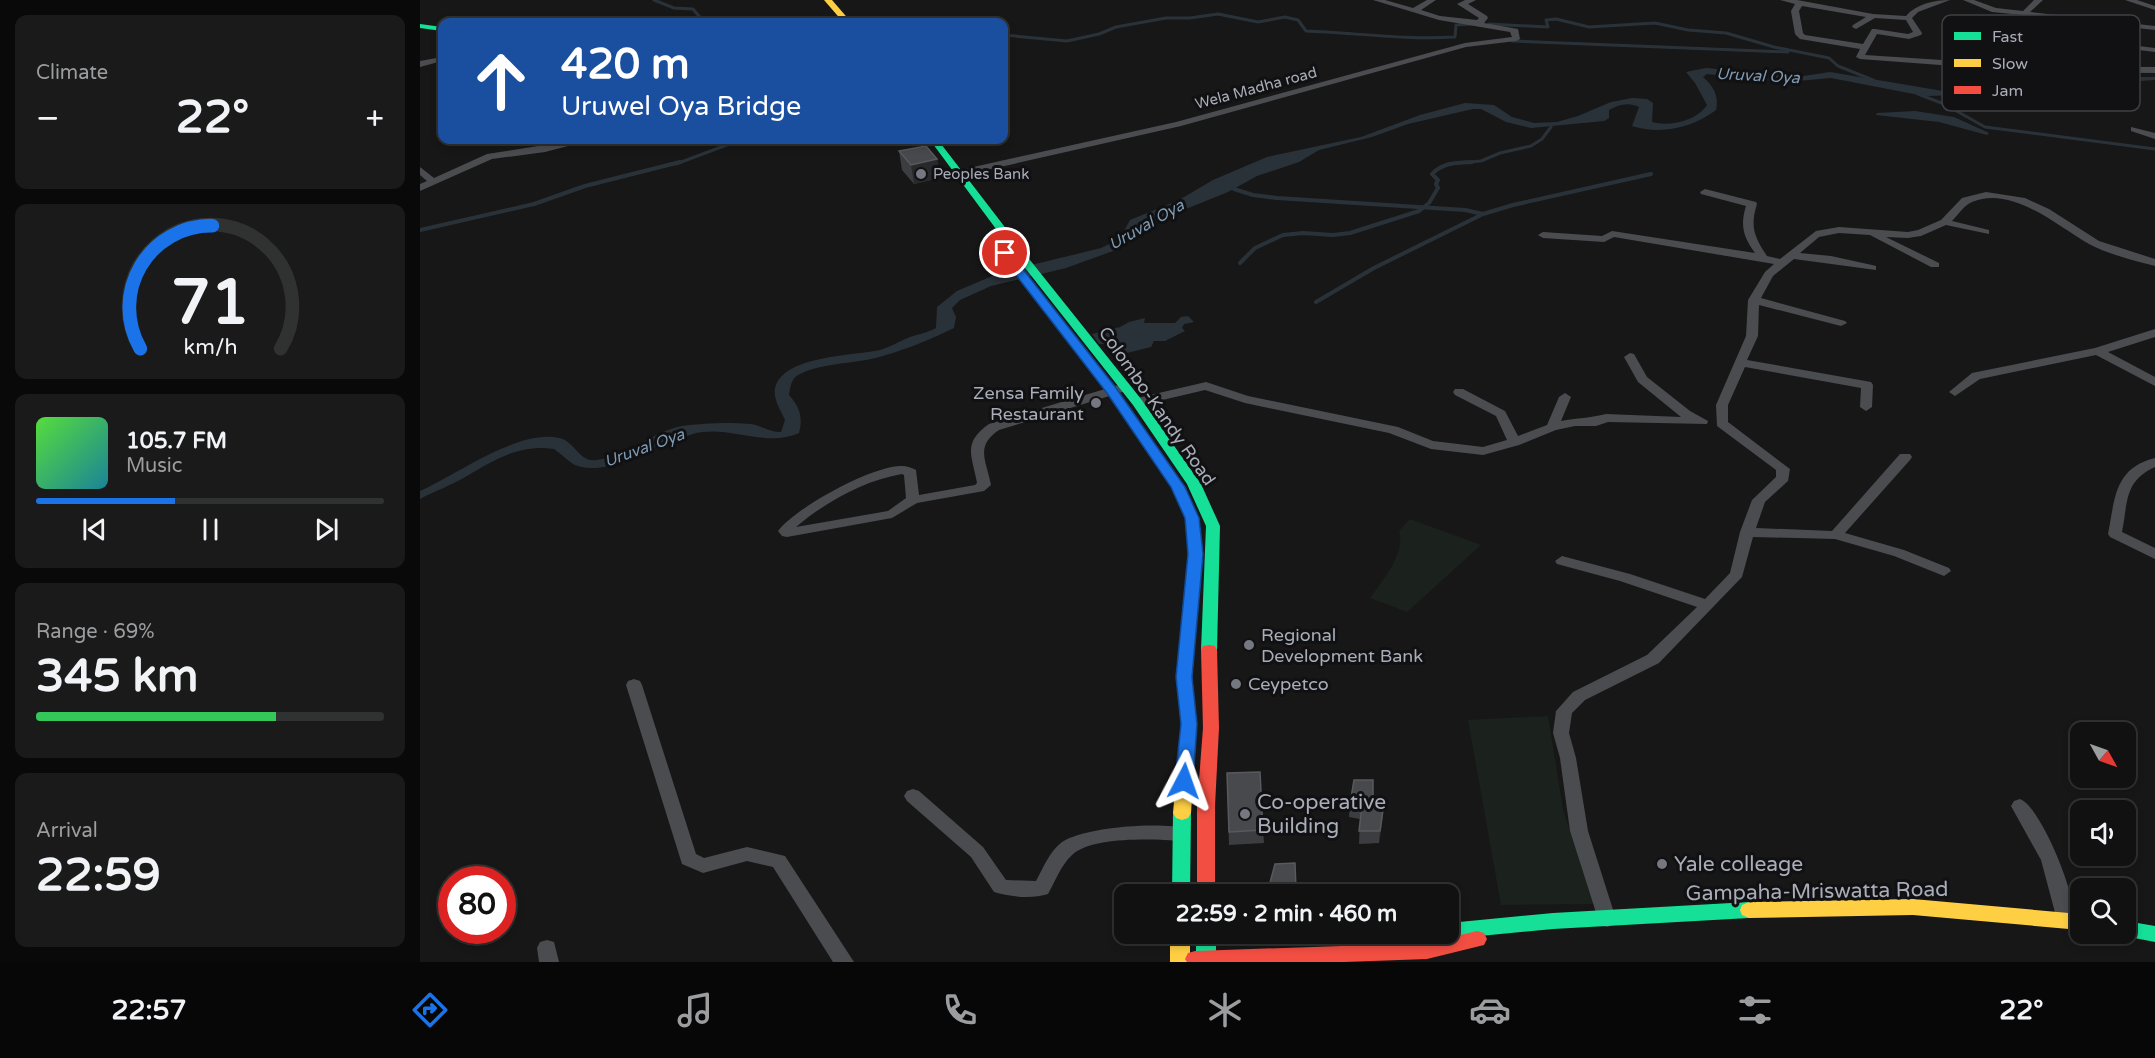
<!DOCTYPE html>
<html lang="en">
<head>
<meta charset="utf-8">
<style>
  body { margin:0; font-family:"Varela Round",sans-serif; background:#1a1a1a; color:#f1f3f6; height:100vh; display:flex; flex-direction:column; font-size:22px; white-space:nowrap }
  * { box-sizing:border-box; margin:0 }
  p { font-size:20px; color:#9c9d9f }
  .icon { flex:none; width:33px; height:33px; fill:none; stroke:currentColor; stroke-width:2; stroke-linecap:round; stroke-linejoin:round }
  .map { position:relative; flex:1; overflow:hidden }
  .side { display:flex; flex-direction:column; gap:15px; padding:15px; background:#090909; width:420px }
  .side>* { flex:none }
  .hud { position:absolute; left:18px; top:18px; width:570px; height:126px; border-radius:12px; box-shadow:0 3px 9px #0003,0 0 0 2px #303131; background:#1a4fa0; color:#fff; overflow:hidden }
  .needle { width:39px; rotate:130deg }
  .buttons { position:absolute; left:1650px; top:722px; display:grid; gap:12px }
  .buttons a { display:grid; place-items:center; width:66px; height:66px; border-radius:12px; background:#111; box-shadow:0 3px 9px #0003,0 0 0 2px #303131; font-size:30px }
  .speed { position:absolute; left:18px; top:866px; display:flex; gap:12px; font-size:30px; font-weight:700; text-align:center }
  .speed>* { display:grid; place-content:center; width:78px; height:78px; border-radius:50%; background:#111; box-shadow:0 3px 9px #0003,0 0 0 2px #303131; line-height:1 }
  .speed .limit { border:9px solid #d22; background:#fff; color:#111 }
  .pin { position:absolute; display:grid; place-items:center; width:51px; height:51px; color:#fff; margin:-26px; border:3px solid #fff; border-radius:50%; box-shadow:0 2px 6px #0007 }
  .me { position:absolute; width:66px; margin:-33px; rotate:4deg; stroke-linejoin:round; filter:drop-shadow(0 0 4px #0008) }
  .turn { display:flex; align-items:center; gap:21px; height:126px; padding:0 24px; font-size:27px }
  .turn .icon { width:78px; height:78px; stroke-width:2.5 }
  .turn b { display:block; font-size:42px; line-height:51px }
  .big { font-size:45px; font-weight:800; line-height:1.1 }
  .side .tile { flex:1; display:flex; flex-direction:column; justify-content:center; gap:9px; min-width:0; padding:0 21px; border-radius:12px; background:#1a1a1a }
  .side .dial { align-items:center; gap:0 }
  .dial svg { height:156px; overflow:visible; fill:none; stroke:#303131; stroke-width:7; stroke-linecap:round; text-anchor:middle }
  .dial text { fill:#f1f3f6; stroke:none }
  .song { display:flex; align-items:center; gap:18px }
  .cover { width:72px; height:72px; border-radius:9px; background:linear-gradient(135deg,hsl(110 70% 55%),hsl(190 70% 35%)) }
  .played { height:6px; border-radius:3px; background:linear-gradient(90deg,#1a73e8 40%,#303131 40%) }
  .keys { display:flex; justify-content:space-around; direction:ltr }
  .heat { display:flex; justify-content:space-between; align-items:center; font-size:33px; direction:ltr }
  .charge { height:9px; border-radius:4px; background:linear-gradient(90deg,#34c759 69%,#303131 0) }
  .trip { position:absolute; left:694px; top:884px; width:345px; height:60px; border-radius:12px; background:#111; box-shadow:0 3px 9px #0003,0 0 0 2px #303131; font-weight:800; line-height:60px; text-align:center }
  .menu { display:flex; height:96px; justify-content:space-around; align-items:center; background:#070707; color:#9c9d9f }
  .menu .icon { width:42px; height:42px }
  .menu .current { color:#1a73e8 }
  .menu b { font-size:27px; color:#f1f3f6 }
  main { display:flex; flex:1; min-height:0 }
  .map>svg:first-child { display:block }
  .green { fill:#1b211c }
  .water { fill:#2a3239 }
  .lines { fill:none; stroke-linecap:round; stroke-linejoin:round }
  .stream-far1 { stroke:#2a3239; stroke-width:3 }
  .stream { stroke:#2a3239; stroke-width:4 }
  .street { fill:#4b4c50; fill-rule:evenodd }
  .fast { fill:#16e098; fill-rule:evenodd }
  .slow { fill:#ffcf43; fill-rule:evenodd }
  .jam { fill:#f24e42; fill-rule:evenodd }
  .wall { fill:#3c3d40 }
  .shaded-wall { fill:#28292a }
  .building { fill:#48494d; stroke:#57595e; stroke-width:1.5 }
  .route { fill:#1a73e8; stroke:#114b97; stroke-width:1.5 }
  .poi-dot { fill:#757880; stroke:#111113; stroke-width:2 }
  .labels { text-anchor:middle; stroke-width:6; stroke-linejoin:round; paint-order:stroke }
  .far-street-label { font-size:15px; fill:#a8adb8; stroke:#111113 }
  .far-poi-label { font-size:15px; fill:#a8adb8; stroke:#111113; text-anchor:start }
  .far-water-label { font-size:16px; font-style:italic; fill:#7f9bb3; stroke:#111113 }
  .poi-label { font-size:18px; fill:#a8adb8; stroke:#111113; text-anchor:start }
  .street-label { font-size:18px; fill:#a8adb8; stroke:#111113 }
  .near-poi-label { font-size:21px; fill:#a8adb8; stroke:#111113; text-anchor:start }
  .near-street-label { font-size:21px; fill:#a8adb8; stroke:#111113 }
  .key { fill:#111113; stroke:#3e4045; stroke-width:1.5 }
  .key-label { font-size:16px; fill:#a8adb8 }
</style>
</head>
<body>
<main>
<section class="side">
<div class="tile"><p>Climate</p>
<div class="heat"><a>−</a><b class="big">22°</b><a>+</a></div>
</div>
<div class="tile dial"><svg viewBox="0 0 100 80">
<path d="M14 69A42 42 0 1 1 86 69"/>
<path d="M14 69A42 42 0 0 1 51 6" stroke="#1a73e8"/>
<text x="50" y="56" font-size="32" font-weight="700">71</text>
<text x="50" y="72" font-size="11">km/h</text>
</svg></div>
<div class="tile">
<div class="song"><i class="cover"></i><div><b>105.7 FM</b><p>Music</p></div></div>
<div class="played"></div>
<div class="keys"><svg class="icon" aria-label="previous" viewBox="0 0 24 24"><path d="M18 5L8 12l10 7zM5 5v14"/></svg><svg class="icon" aria-label="pause" viewBox="0 0 24 24"><path d="M8 5v14M16 5v14"/></svg><svg class="icon" aria-label="next" viewBox="0 0 24 24"><path d="M6 5l10 7-10 7zM19 5v14"/></svg></div>
</div>
<div class="tile"><p>Range · 69%</p><b class="big">345 km</b><div class="charge"></div></div>
<div class="tile"><p>Arrival</p><b class="big">22:59</b></div>
</section>
<div class="map">
<svg width="1735" height="962" viewBox="0 0 1735 962">
  <rect width="100%" height="100%" fill="#171717"/>
  <g class="green">
    <path d="M990,519L1061,545L987,612L950,598C962,581 986,554 979,531Z"/>
    <polygon points="1128,716 1143,809 1173,904 1081,905 1048,720"/>
  </g>
  <g class="water">
    <path d="M1286,68L1377,77L1410,72L1523,91L1576,93L1647,102L1670,97L1680,90L1686,82L1696,77H1735V80L1705,82L1687,98L1666,103L1641,105L1552,95L1504,96L1411,78L1366,82L1287,74L1283,77C1294,87 1299,96 1296,110C1272,128 1241,135 1212,126L1219,107C1209,102 1199,104 1189,110V118L1184,121L1111,128L1086,122L1061,109H1053L988,124L952,137L899,150L879,162L837,176L808,192L736,221L720,236L693,251L646,268L571,286L540,300L532,308L536,317L534,328C510,340 473,355 446,360C424,364 399,364 378,375C371,379 370,388 369,395C380,407 383,418 379,433C348,447 315,428 283,432C267,433 253,445 238,445C219,459 175,476 153,464C147,460 140,453 134,449C100,444 74,460 47,476C32,485 15,491 0,499V491C38,474 98,429 139,438C155,441 159,463 177,460C211,456 236,427 270,425C290,423 310,422 330,424C341,425 350,433 361,432L365,420C361,411 353,399 355,389C362,355 434,356 460,350C470,347 480,341 490,337C499,334 507,333 516,328L517,307L537,291L579,273L681,248L700,239L710,220L759,200L793,180L847,157L941,137L1000,115L1045,103L1074,105L1092,117L1114,123L1137,122L1158,116L1191,102L1212,98L1227,99L1233,103L1232,122C1249,127 1277,121 1287,105L1275,83L1266,72Z"/>
    <polygon points="1495,111 1534,117 1569,133 1567,135 1519,122 1456,115 1457,113"/>
    <polygon points="768,316 774,322 764,324 762,328 765,331 745,341 734,341 731,347 703,354 698,344 679,344 672,334 700,327 709,322 725,318 724,323 755,323 761,317"/>
  </g>
  <g class="lines">
    <g class="stream-far1">
      <polyline points="234,0 254,8 273,9 284,22"/>
      <polyline points="1069,24 1128,27 1126,20 1136,19 1169,27 1235,23 1268,30 1306,33 1354,47 1409,58 1418,66 1453,80"/>
      <path d="M584,35L647,41L679,34L696,27L746,18H770L798,14L838,22L865,17L878,20L886,31C936,33 985,40 1035,37L1036,25L1051,24"/>
      <polyline points="1092,41 1368,52"/>
      <polyline points="1498,94 1524,104 1565,127 1735,149"/>
      <polyline points="256,164 320,140"/>
      <polyline points="1029,164 1061,161 1080,153 1111,146 1122,139 1131,127"/>
    </g>
    <g class="stream">
      <polyline points="814,189 833,195 857,198 1045,210 1063,214"/>
      <polyline points="0,230 114,204 165,186 260,162"/>
      <path d="M820,263L835,248L863,235L883,233L913,235L930,233L999,211L1009,203L1018,188L1016,184L1018,180L1012,174C1023,162 1037,163 1052,162"/>
      <polyline points="896,302 954,268 1063,214 1093,205 1231,174"/>
    </g>
    <g class="street">
      <polygon points="953,0 965,0 993,8 1007,0 1016,0 1001,10 1020,16 1057,20 1059,18 1037,4 1045,0 1056,0 1048,4 1067,16 1068,18 1064,23 1098,29 1100,39 1096,41 1046,47 761,126 540,176 535,173 540,170 756,122 1045,43 1092,37 1090,32 1019,20"/>
      <path d="M1360,0H1377L1453,14L1486,16C1496,4 1514,0 1530,0L1498,12L1492,18L1502,33L1501,35L1489,39L1457,34L1445,55L1614,66L1735,67V73L1614,72L1440,59L1436,57L1440,49L1380,39L1375,34L1371,11L1375,4ZM1382,6L1446,17L1433,25L1432,27L1436,29L1455,18L1486,20L1493,32L1488,34L1455,29H1452L1443,44L1385,35L1383,33L1379,11Z"/>
      <polygon points="1543,0 1554,0 1576,8 1603,11 1614,0 1623,0 1610,12 1735,26 1735,30 1609,16 1605,19 1602,15 1572,12"/>
      <polygon points="1705,0 1717,0 1735,6 1735,10"/>
      <polygon points="1605,32 1735,48 1735,52 1611,37 1607,61 1603,63 1599,61"/>
      <polygon points="22,57 22,61 0,67 0,61"/>
      <polygon points="1711,127 1735,133 1735,139 1711,131"/>
      <polygon points="156,140 171,140 125,152 72,159 0,191 0,184 7,181 0,175 0,167 14,178 67,154"/>
      <path d="M1285,189L1336,202L1337,204C1330,226 1334,237 1347,256L1360,259L1396,231L1419,227L1488,232L1498,230L1521,220L1542,198L1566,192L1605,198L1629,209L1679,241L1735,259V266C1716,261 1687,254 1669,244C1637,226 1592,185 1552,202C1544,205 1538,215 1532,221L1569,230V234L1526,225L1501,236L1488,238L1466,237L1519,263V267H1511L1450,235L1419,233L1399,237L1380,253L1411,256L1452,265L1456,266V270L1374,259L1353,276L1341,298L1425,321L1427,323L1421,326L1339,305L1338,336L1327,360L1451,382L1453,385L1452,407L1446,411L1440,407L1441,388L1325,367L1308,405V422L1370,469L1368,481L1345,502L1336,528L1412,531L1480,454H1490L1492,457L1490,460L1425,533L1484,550L1529,568L1531,571L1524,576L1474,556L1415,539L1333,537L1322,577L1239,663L1165,700L1152,713L1149,733L1156,758L1168,831L1196,919L1194,925L1187,927L1180,925L1178,919L1150,831L1140,758L1133,733L1136,711L1153,692L1227,655L1277,607L1200,581L1137,564L1135,561L1142,556L1210,574L1285,599L1310,573L1320,532L1332,500L1356,477V470L1297,426L1296,405L1326,336L1328,300L1345,272L1354,264L1194,237L1184,242L1123,238L1118,235L1123,232L1182,236L1192,231L1335,253C1323,237 1320,225 1326,206L1281,194L1280,192Z"/>
      <polygon points="1735,329 1735,337 1688,352 1735,377 1735,386 1676,355 1560,379 1535,396 1529,392 1552,373 1675,348"/>
      <path d="M1210,353L1214,354L1227,377L1270,411L1288,421L1287,424L1188,422L1176,426H1155L1136,430L1099,445L1063,455L1011,449L969,433L825,403L785,390L717,406L711,402L713,399L786,382L828,396L978,427L1013,441L1063,447L1087,440L1076,416L1035,395L1033,392L1035,389H1043L1085,411L1098,436L1127,425L1139,397L1145,393L1151,397L1141,421C1156,418 1171,418 1186,414L1261,417L1218,382L1204,357Z"/>
      <path d="M705,383L709,384L711,387L709,390L579,430C555,446 566,460 571,485L564,491L497,503L472,518L367,537L362,536L358,531C375,508 453,465 482,466C487,466 492,468 496,470L499,495L555,485L557,483C552,455 542,443 569,424ZM482,474L484,475L486,498L468,511L376,527C404,503 445,480 482,474Z"/>
      <path d="M1735,458V467C1704,481 1708,502 1702,532L1735,548V559L1690,537L1688,534C1695,499 1694,468 1735,458Z"/>
      <polygon points="214,679 220,681 222,685 276,854 284,858 327,847 365,856 434,962 413,962 353,867 327,861 283,873 262,864 206,685 208,681"/>
      <path d="M493,789L499,791L563,847L586,880L616,881C623,868 630,851 642,842C664,827 742,821 767,829L770,834L767,839L761,841C735,839 672,836 652,855C641,865 635,882 628,894C613,899 589,897 574,892L551,857L487,801L484,796L487,791Z"/>
      <path d="M1600,799C1621,806 1662,906 1653,926L1646,928L1639,926L1637,920L1621,860L1591,806L1594,801Z"/>
      <polygon points="127,940 134,942 139,962 119,962 117,948 120,942"/>
    </g>
    <g class="fast">
      <polygon points="0,24 22,27 22,31 0,28"/>
      <polygon points="510,140 518,140 610,260 721,399 781,484 800,526 797,650 795,654 783,654 781,650 786,526 767,484 713,405 602,264"/>
      <polygon points="762,806 768,808 771,813 770,894 752,894 753,813 756,808"/>
      <polygon points="1329,902 1336,905 1338,910 1336,915 1329,918 1133,929 1029,939 1022,937 1020,933 1029,933 1029,923 1133,913"/>
      <polygon points="1706,921 1735,926 1735,942 1699,935 1698,933 1706,933"/>
      <rect x="776" y="933" width="20" height="29"/>
    </g>
    <g class="slow">
      <polygon points="404,0 412,0 431,22 423,22"/>
      <polygon points="760,488 767,492 779,518 783,554 772,677 777,724 771,813 768,818 762,820 756,818 753,813 761,724 756,677 769,554 765,518 753,492"/>
      <polygon points="1493,899 1660,914 1660,930 1493,915 1329,918 1322,915 1320,910 1322,905 1329,902"/>
      <rect x="750" y="933" width="20" height="29"/>
      <polygon points="845,933 944,933 941,939 934,941 855,941 848,939"/>
    </g>
    <g class="jam">
      <polygon points="789,645 795,646 797,650 799,728 795,806 795,894 777,894 777,806 783,728 781,650 783,646"/>
      <polygon points="1057,931 1064,933 1067,939 1064,945 1007,959 924,962 767,962 765,959 768,953 775,951 1007,943"/>
    </g>
  </g>
  <g class="wall">
    <polygon points="479,151 517,159 520,178 494,184 482,170"/>
    <polygon points="807,773 843,830 844,843 809,845"/>
    <polygon points="930,804 963,810 962,823 959,843 939,844 940,819 929,817"/>
    <polygon points="875,863 876,894 848,894 848,890"/>
  </g>
  <g class="shaded-wall">
    <polygon points="517,159 520,178 494,184 491,165"/>
    <polygon points="963,810 962,823 959,843 960,831"/>
  </g>
  <g class="building">
    <polygon points="506,146 517,159 491,165 479,151"/>
    <polygon points="840,772 843,830 809,832 807,773"/>
    <polygon points="934,780 953,780 953,808 963,810 960,831 939,831 942,806 930,804"/>
    <polygon points="875,863 876,890 848,890 855,864"/>
  </g>
  <polygon class="route" points="585,249 588,250 696,388 765,487 779,518 783,554 772,677 777,724 773,781 770,786 764,788 758,786 755,781 761,724 756,677 768,554 765,518 751,487 687,393 579,253"/>
  <g class="poi-dot">
    <circle cx="501" cy="174" r="6"/>
    <circle cx="676" cy="403" r="6"/>
    <circle cx="829" cy="645" r="6"/>
    <circle cx="816" cy="684" r="6"/>
    <circle cx="825" cy="814" r="6"/>
    <circle cx="1242" cy="864" r="6"/>
  </g>
  <g class="labels">
    <g class="far-street-label">
      <text transform="translate(836 88) rotate(-15)" y="5">Wela Madha road</text>
    </g>
    <g class="far-poi-label">
      <text x="513" y="179">Peoples Bank</text>
    </g>
    <g class="far-water-label">
      <text transform="translate(1338 75) rotate(3)" y="6">Uruval Oya</text>
      <text transform="translate(726 224) rotate(-30)" y="6">Uruval Oya</text>
      <text transform="translate(224 447) rotate(-20)" y="6">Uruval Oya</text>
    </g>
    <g class="poi-label">
      <text x="664" y="399" text-anchor="end">Zensa Family<tspan x="664" dy="21">Restaurant</tspan></text>
      <text x="841" y="641">Regional<tspan x="841" dy="21">Development Bank</tspan></text>
      <text x="828" y="690">Ceypetco</text>
    </g>
    <g class="street-label">
      <text transform="translate(737 406) rotate(55)" y="6">Colombo-Kandy Road</text>
    </g>
    <g class="near-poi-label">
      <text x="837" y="809">Co-operative<tspan x="837" dy="24">Building</tspan></text>
      <text x="1254" y="871">Yale colleage</text>
    </g>
    <g class="near-street-label">
      <text transform="translate(1397 891) rotate(-1)" y="7">Gampaha-Mriswatta Road</text>
    </g>
  </g>
  <rect x="1522" y="15" width="198" height="96" rx="9" class="key"/>
  <rect x="1534" y="32" width="27" height="8" fill="#16e098"/>
  <rect x="1534" y="59" width="27" height="8" fill="#ffcf43"/>
  <rect x="1534" y="86" width="27" height="8" fill="#f24e42"/>
  <g class="key-label">
    <text x="1572" y="42">Fast</text>
    <text x="1572" y="69">Slow</text>
    <text x="1572" y="96">Jam</text>
  </g>
</svg>
<div class="buttons">
<a><svg class="needle" viewBox="-14 -14 28 28"><path d="M0-13l5 13h-10z" fill="#e53935"/><path d="M0 13l5-13h-10z" fill="#9c9d9f"/></svg></a>
<a><svg class="icon" aria-label="sound" viewBox="0 0 24 24"><path d="M4 9h4l5-4v14l-5-4H4zM17 9q2 3 0 6"/></svg></a>
<a><svg class="icon" aria-label="search" viewBox="0 0 24 24"><circle cx="10" cy="10" r="6"/><path d="M15 15l6 6"/></svg></a>
</div>
<div class="speed"><div class="limit">80</div></div>
<div class="pin" style="left:585px;top:253px;background:#d93025"><svg class="icon" aria-label="arrive" viewBox="0 0 24 24"><path d="M6 21V4h12l-3 4 3 4H6"/></svg></div>
<svg class="me" style="left:764px;top:781px" viewBox="-20 -20 40 40"><path d="M0-17L14 15 0 8-14 15z" fill="#1a73e8" stroke="#fff" stroke-width="4"/></svg>
<div class="trip">22:59 · 2 min · 460 m</div>
<div class="hud">
<div class="turn"><svg class="icon" aria-label="ahead" viewBox="0 0 24 24"><path d="M12 20V5M6 11l6-6 6 6"/></svg><div><b>420 m</b>Uruwel Oya Bridge</div></div>
</div>
</div>
</main>
<nav class="menu">
<b>22:57</b>
<svg class="icon current" aria-label="directions" viewBox="0 0 24 24"><path d="M12 3l9 9-9 9-9-9zM9 14v-3h6M13 9l2 2-2 2"/></svg>
<svg class="icon" aria-label="music" viewBox="0 0 24 24"><path d="M9 18V5l10-2v13"/><circle cx="6" cy="18" r="3"/><circle cx="16" cy="16" r="3"/></svg>
<svg class="icon" aria-label="phone" viewBox="0 0 24 24"><path d="M5 4h4l2 5-3 2q2 4 5 5l2-3 5 2v4C11 20 4 13 5 4z"/></svg>
<svg class="icon" aria-label="climate" viewBox="0 0 24 24"><path d="M12 3v18M4 7l16 10M4 17L20 7"/></svg>
<svg class="icon" aria-label="car" viewBox="0 0 24 24"><path d="M5 17H2v-5l4-1 3-4h7l3 4 3 1v5h-3M9 17h6M6 11h13"/><circle cx="7" cy="17" r="2"/><circle cx="17" cy="17" r="2"/></svg>
<svg class="icon" aria-label="filters" viewBox="0 0 24 24"><path d="M4 7h16M4 17h16"/><circle cx="9" cy="7" r="2"/><circle cx="15" cy="17" r="2"/></svg>
<b>22°</b>
</nav>
</body>
</html>
